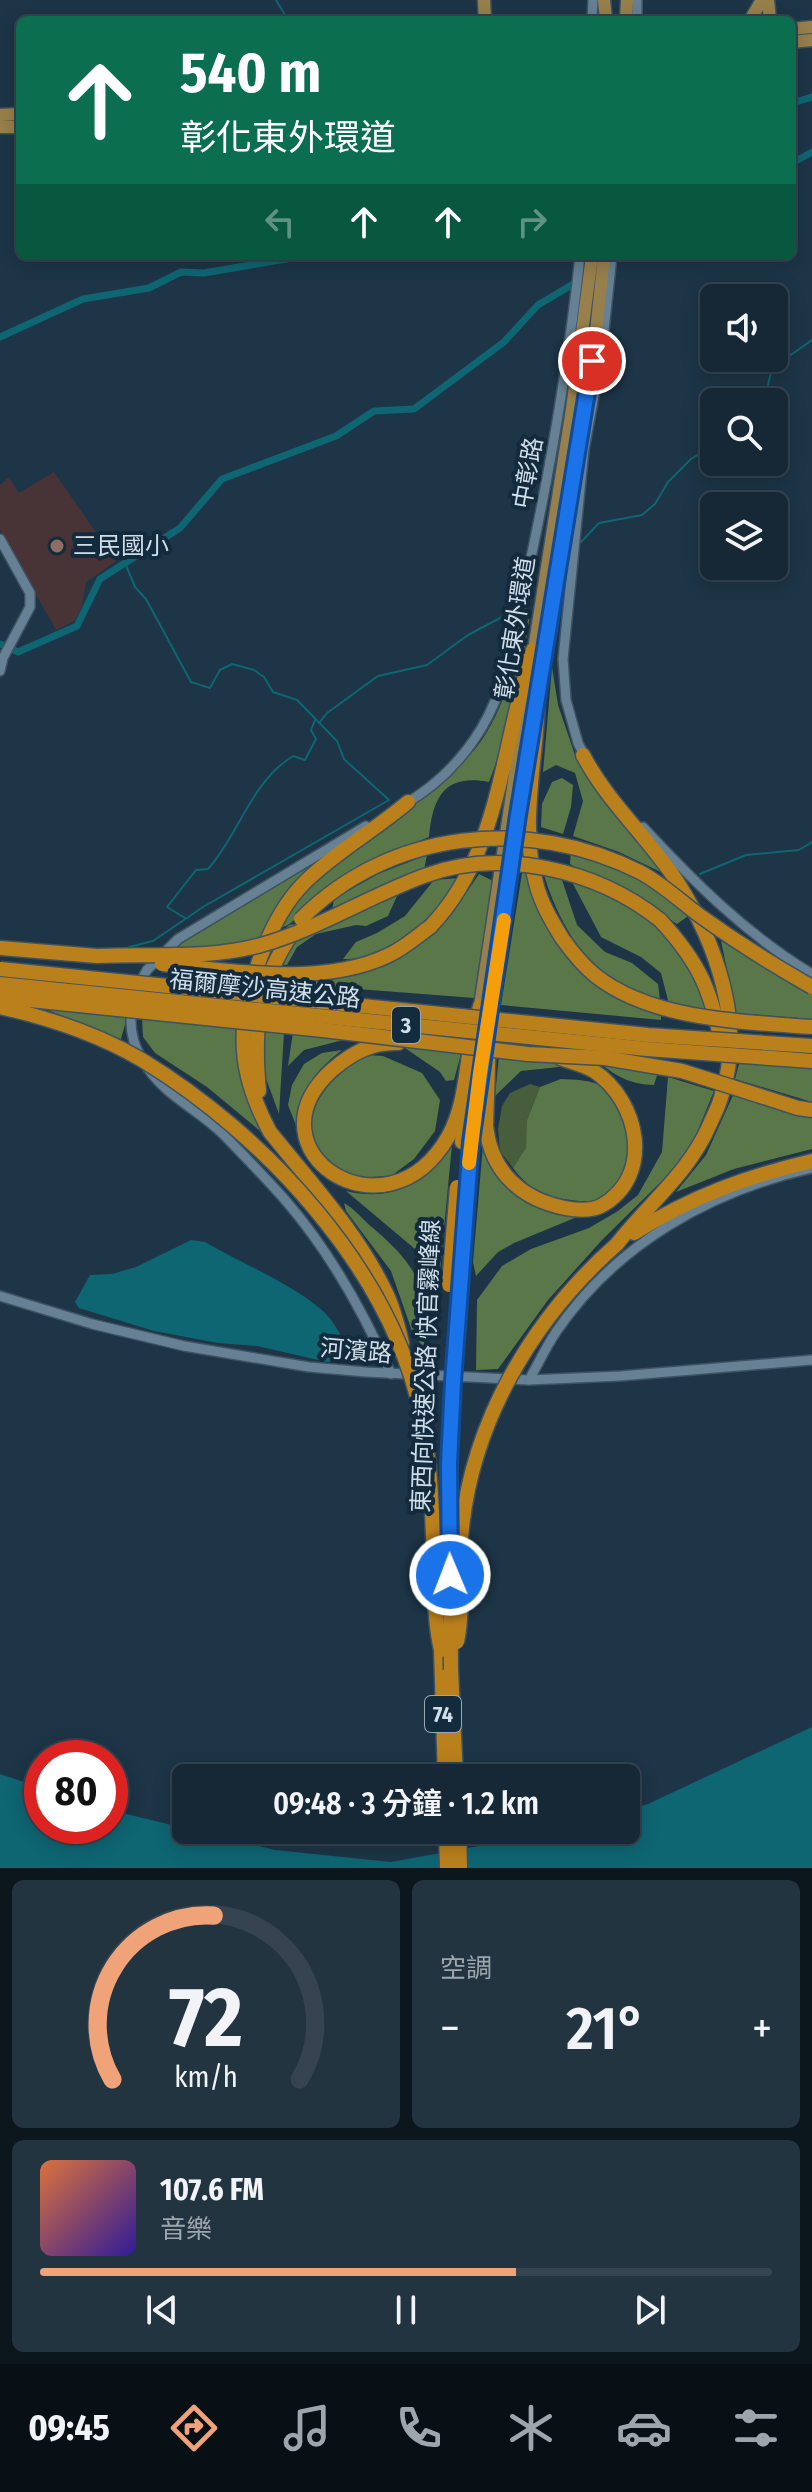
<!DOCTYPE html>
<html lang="zh-TW">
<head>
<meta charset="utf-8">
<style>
  body { margin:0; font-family:"Fira Sans Condensed","Noto Sans TC",sans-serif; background:#233441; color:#f1f3f6; height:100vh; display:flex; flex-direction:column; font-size:30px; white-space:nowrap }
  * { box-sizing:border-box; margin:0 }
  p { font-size:26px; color:#9ea6ad }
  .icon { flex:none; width:44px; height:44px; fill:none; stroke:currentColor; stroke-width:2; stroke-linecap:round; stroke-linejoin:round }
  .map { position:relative; height:1868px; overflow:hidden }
  .details { display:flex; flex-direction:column; gap:12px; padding:12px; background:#0c161d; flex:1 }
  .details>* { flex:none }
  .guide { position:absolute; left:16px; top:16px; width:780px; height:244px; border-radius:12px; box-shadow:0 4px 20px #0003,0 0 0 2px #354450; background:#0b6e4f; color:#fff; overflow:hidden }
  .fabs { position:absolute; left:700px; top:284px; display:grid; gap:16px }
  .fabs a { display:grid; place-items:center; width:88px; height:88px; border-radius:12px; background:#162835; box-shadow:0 4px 20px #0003,0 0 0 2px #354450; font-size:40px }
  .speed { position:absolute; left:24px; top:1740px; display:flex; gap:16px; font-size:40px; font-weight:700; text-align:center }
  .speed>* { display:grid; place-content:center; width:104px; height:104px; border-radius:50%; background:#162835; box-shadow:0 4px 20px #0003,0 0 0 2px #354450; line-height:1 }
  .speed .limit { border:12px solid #d22; background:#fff; color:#111 }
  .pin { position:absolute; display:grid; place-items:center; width:68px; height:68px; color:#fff; margin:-34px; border:4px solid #fff; border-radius:50%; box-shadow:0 2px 8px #0007 }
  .me { position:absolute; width:88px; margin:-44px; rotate:359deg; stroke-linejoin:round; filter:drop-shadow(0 0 6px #0008) }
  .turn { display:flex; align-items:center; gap:28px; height:168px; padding:0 32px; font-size:36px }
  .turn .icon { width:104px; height:104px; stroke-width:2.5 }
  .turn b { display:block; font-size:56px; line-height:68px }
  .lanes { display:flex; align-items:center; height:76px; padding:0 32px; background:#0003; justify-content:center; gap:40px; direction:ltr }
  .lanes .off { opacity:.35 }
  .big { font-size:60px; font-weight:600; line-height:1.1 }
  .details .widget { flex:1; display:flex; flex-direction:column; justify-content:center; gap:12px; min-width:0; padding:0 28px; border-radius:12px; background:#233441 }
  .details .dial { align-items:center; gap:0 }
  .dial svg { height:208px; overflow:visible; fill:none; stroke:#354450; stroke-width:7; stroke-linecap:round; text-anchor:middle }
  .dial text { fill:#f1f3f6; stroke:none }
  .song { display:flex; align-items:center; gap:24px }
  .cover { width:96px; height:96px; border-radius:12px; background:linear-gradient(135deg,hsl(20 70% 55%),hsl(250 70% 35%)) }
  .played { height:8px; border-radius:4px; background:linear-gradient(90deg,#f0a279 65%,#354450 65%) }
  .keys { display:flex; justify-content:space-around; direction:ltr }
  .heat { display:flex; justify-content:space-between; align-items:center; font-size:44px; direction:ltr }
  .details .tiles { flex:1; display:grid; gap:12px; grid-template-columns:1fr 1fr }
  .widget:last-child { grid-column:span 2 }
  .trip { position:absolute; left:172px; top:1764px; width:468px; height:80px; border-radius:12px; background:#162835; box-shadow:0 4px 20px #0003,0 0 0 2px #354450; font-weight:600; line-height:80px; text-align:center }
  .menu { display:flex; height:128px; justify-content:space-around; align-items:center; background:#091015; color:#9ea6ad }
  .menu .icon { width:56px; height:56px }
  .menu .on { color:#f0a279 }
  .menu b { font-size:36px; color:#f1f3f6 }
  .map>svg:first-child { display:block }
  .education { fill:#483437 }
  .green { fill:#485d3b }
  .forest { fill:#597748 }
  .water { fill:#0e6673 }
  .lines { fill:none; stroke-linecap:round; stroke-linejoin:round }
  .stream { stroke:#0e6673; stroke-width:2 }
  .canal { stroke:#0e6673; stroke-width:7 }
  .minor-casing { stroke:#3e5262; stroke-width:12 }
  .major-casing { stroke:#3e5262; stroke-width:15 }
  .highway-casing { stroke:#3e5262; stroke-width:17 }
  .minor { stroke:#668094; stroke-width:9 }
  .major { stroke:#98804c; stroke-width:12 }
  .highway { stroke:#ba801c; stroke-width:14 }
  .highway-bridge-casing { stroke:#3e5262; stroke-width:17; stroke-linecap:butt }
  .highway-bridge { stroke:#ba801c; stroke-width:14 }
  .route-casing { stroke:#114b97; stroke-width:20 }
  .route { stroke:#1a73e8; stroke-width:14 }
  .slow { stroke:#f59e0b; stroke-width:14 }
  .education-dot { fill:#8d6e63; stroke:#132b3c; stroke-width:3 }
  .labels { text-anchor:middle; stroke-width:8; stroke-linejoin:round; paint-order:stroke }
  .shield { fill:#132b3c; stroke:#97a8b6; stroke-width:2 }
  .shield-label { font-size:22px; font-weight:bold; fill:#d0deea }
  .street-label { font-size:24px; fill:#d0deea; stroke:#132b3c }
  .poi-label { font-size:24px; fill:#d0deea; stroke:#132b3c; text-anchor:start }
</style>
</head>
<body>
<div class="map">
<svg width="812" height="1868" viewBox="0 0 812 1868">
  <rect width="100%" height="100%" fill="#1d3547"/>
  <polygon class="education" points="54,472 116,561 86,582 82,605 75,621 56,630 0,530 0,485 9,477 19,493"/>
  <polygon class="green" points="530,1084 540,1087 527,1120 527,1148 513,1168 500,1151 498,1129 502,1106 510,1093"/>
  <g class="forest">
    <path d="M530,614C522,671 510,727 489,782C445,774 433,796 429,837C394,851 359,864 328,887C312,899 296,927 276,929C323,851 417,818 475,749C505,712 516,658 530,614Z"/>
    <polygon points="552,667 558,705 576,758 669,876 619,852 573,836 583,801 575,773 556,765 543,772"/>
    <polygon points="562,778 573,785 571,807 563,834 541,827 542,804 552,782"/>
    <path d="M571,850C614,867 654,885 691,914L677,924L618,884L575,867L570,864Z"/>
    <polygon points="427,855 424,870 332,911 334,899 378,874"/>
    <polygon points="314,862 263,935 248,942 209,951 172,951 185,939"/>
    <path d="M543,872L561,877L577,925L605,952L632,963L658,984L660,1000C649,996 636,993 625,987C582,966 556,916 543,872Z"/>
    <polygon points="522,873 526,873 531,880 577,962 661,1012 661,1020 501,1005"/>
    <polygon points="479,874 493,881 474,998 306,985 308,980 363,973 417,945 452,914"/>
    <path d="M459,878C453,889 447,902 439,911C417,938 378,961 343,959L356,942L377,933L405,916L434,880Z"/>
    <path d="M570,878C591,888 633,902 650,916C679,939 695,977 711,1010L669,1004L661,973L641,957L601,937Z"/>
    <polygon points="398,894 388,916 366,926 356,925 316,934 297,947 287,965 279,964 297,939"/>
    <polygon points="721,941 812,994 812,1019 736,1013"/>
    <polygon points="45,1009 127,1017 121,1039"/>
    <polygon points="142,1018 240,1029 265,1135 207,1087 155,1053 143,1037"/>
    <polygon points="262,1030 284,1032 279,1114 260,1062"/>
    <polygon points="293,1032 359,1036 304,1050 288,1066"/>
    <polygon points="402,1046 461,1054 454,1080 446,1081 440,1072"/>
    <path d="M342,1050C311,1074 298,1094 299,1133L288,1105L292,1085L304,1064L322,1053Z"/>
    <path d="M367,1055L383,1056L422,1073L440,1100L435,1131L414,1159L391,1176L346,1178C334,1167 314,1150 312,1133C308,1098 339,1071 367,1055Z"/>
    <polygon points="499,1056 552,1060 568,1066 521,1071 495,1096"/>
    <path d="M600,1063L658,1072L654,1085C631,1084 618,1078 600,1063Z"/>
    <polygon points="739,1064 812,1067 812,1102 735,1079"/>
    <polygon points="668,1077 714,1091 696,1135 678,1165 602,1240 548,1300 498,1369 476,1370 477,1300 502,1266 531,1249 589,1228 618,1211 638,1195 662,1152"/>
    <path d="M561,1079C575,1080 590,1079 603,1087C618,1096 632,1129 632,1147C632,1164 612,1195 595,1200C586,1203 573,1200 564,1199C541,1197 526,1185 513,1168L526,1148L527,1120L540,1087Z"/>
    <polygon points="734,1093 783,1112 812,1118 812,1149 734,1169 676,1192 706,1155"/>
    <path d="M452,1145L440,1270L346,1191C394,1202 423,1184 452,1145Z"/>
    <path d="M483,1145C500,1196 528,1203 577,1217L514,1243L498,1252L476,1276L473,1262Z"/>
    <path d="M344,1203C355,1209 363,1220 373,1228C418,1267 429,1287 424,1348L413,1334L391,1271L346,1211Z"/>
  </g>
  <g class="water">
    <path d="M191,1240L205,1242C242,1264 292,1283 324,1312C336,1323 343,1340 350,1354L348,1360L327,1362L257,1346L218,1343L154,1331L79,1308L75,1302L90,1275L112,1274L136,1267Z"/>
    <polygon points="812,1727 812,1868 0,1868 0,1774 42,1788 42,1826 110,1826 110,1810 275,1850 391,1862 490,1844 546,1830 626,1830 626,1810 648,1804"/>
  </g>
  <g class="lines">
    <g class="stream">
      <polyline points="276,0 288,20"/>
      <polyline points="764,402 772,368 812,340"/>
      <polyline points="581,542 599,523 642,515 655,504 668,482 691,459 714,445"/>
      <polyline points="125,563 135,587 146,599 191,682 210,688 220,670 232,664 254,670 264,677 273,692 297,700 337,741 344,759 389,800 203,907 153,941 129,947"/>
      <polyline points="319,723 327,713 378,676 427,665 468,635 502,617"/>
      <polyline points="700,874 746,855 799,850 812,842"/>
      <path d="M185,918L167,907L196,870L208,869C240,833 250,783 293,756L305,760L316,739L311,730L315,720"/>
    </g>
    <g class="canal">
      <polyline points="792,103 812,97"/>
      <polyline points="792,163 812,152"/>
      <polyline points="0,337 83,299 149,288 181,272 204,273 304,256"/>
      <polyline points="0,644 18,652 77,626 100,579 180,528 222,479 336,436 374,411 414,409 504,342 538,305 580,280"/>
    </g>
    <g class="minor-casing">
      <g id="minor">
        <polyline points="592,20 593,0"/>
        <polyline points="637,20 637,0"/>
        <polyline points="0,539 30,593 30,607 3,658 0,671"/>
        <polyline points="585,757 578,743 566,700 563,659 584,450 601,358 612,256"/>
        <path d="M403,805C435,787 462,760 481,729C507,686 515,634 525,585C549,477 568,367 580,256"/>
        <path d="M643,827C694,882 747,935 812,974"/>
        <polyline points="138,986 147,970 178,939 366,826"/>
        <path d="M132,1007C128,1032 135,1051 149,1070C168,1097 200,1111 223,1134C244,1156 266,1178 286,1201C330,1252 364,1313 391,1374"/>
        <polyline points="0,1296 92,1324 184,1346 309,1367 366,1372 529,1380 620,1376 812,1360"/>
        <path d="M529,1380C538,1364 546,1347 556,1332C616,1244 710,1191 812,1168"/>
      </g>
    </g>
    <g class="major-casing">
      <g id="major">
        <polyline points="484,0 485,20"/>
        <polyline points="604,0 606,20"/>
        <polyline points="768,0 770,20"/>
        <polyline points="626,20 627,0"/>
        <polyline points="750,20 762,0"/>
        <polyline points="792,29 812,27"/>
        <polyline points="792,42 812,40"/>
        <polyline points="0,115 20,114"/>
        <polyline points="0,127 20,127"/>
        <polyline points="533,656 572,409 592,256"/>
        <polyline points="537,700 596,332 604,256"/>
        <polyline points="480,1006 529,682"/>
        <polyline points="490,1009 527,761"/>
      </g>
    </g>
    <g class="highway-casing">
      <g id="highway">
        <path d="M538,693C538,755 519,822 536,883C541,903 551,920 562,938"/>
        <path d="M583,755C608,803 649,838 678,883C716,943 745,1024 722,1094"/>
        <path d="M660,920C701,964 712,993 723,1051"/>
        <path d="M430,927C502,852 501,743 533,650"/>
        <polyline points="0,948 97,956"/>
        <path d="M490,1009L486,1126C491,1172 521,1199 565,1208C576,1210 591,1211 601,1206C655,1176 639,1101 594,1071C584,1065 571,1062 560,1058"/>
        <path d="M398,1043C372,1042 352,1053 332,1070C244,1150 386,1245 448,1137C465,1107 466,1069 472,1036C474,1026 478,1016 480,1006"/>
        <path d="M259,1091C253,1029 257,984 293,932"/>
        <polyline points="473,1123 479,1077"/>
        <polyline points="462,1142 466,1110"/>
        <path d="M634,1233C690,1197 748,1176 812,1161"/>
        <path d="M617,1244C649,1203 689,1173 710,1124C715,1112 722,1101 723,1088"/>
        <path d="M402,1343C398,1326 394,1310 387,1295C359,1234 311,1183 270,1132C256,1106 246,1080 244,1051C240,999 268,918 306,881C337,851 375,830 408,802"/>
        <polyline points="441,1650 445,1778"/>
        <polyline points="451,1670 456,1778"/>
        <polyline points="446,1830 447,1868"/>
        <polyline points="459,1830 460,1868"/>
      </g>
    </g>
    <use href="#minor" class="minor"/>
    <use href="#major" class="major"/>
    <use href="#highway" class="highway"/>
    <g class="highway-bridge-casing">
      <g id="highway-bridge">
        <path d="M301,919C390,829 529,816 640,872C661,883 679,900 699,915C735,941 773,965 812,987"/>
        <path d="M562,938C572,952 582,965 596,976C652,1020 743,1022 812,1027"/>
        <path d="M97,956C152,953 207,960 261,945C318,929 369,896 424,876C502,847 597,870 660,920"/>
        <path d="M162,964C232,971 323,987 389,955C404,948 416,937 430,927"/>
        <polyline points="0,969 648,1035 812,1046"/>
        <polyline points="0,984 647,1049 812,1061"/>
        <polyline points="0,997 323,1030 528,1054 605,1058 682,1071 798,1108 812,1110"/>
        <path d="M0,1007C49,1018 98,1034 142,1060C265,1135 391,1269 421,1414C431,1461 432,1511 434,1559C435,1590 434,1620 441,1650"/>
        <polyline points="449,1285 457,1187"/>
        <path d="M457,1642C464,1607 459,1573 461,1538C470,1424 532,1319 617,1244"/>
        <polyline points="451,1670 449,1464 459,1288 471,1142"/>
      </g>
    </g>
    <use href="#highway-bridge" class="highway-bridge"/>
  </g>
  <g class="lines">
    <g class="route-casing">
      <polyline id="route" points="450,1575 449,1464 453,1382 471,1142 518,815 592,361"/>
    </g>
    <use href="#route" class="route"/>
    <polyline class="slow" points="469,1163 480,1073 504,920"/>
  </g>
  <circle class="education-dot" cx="57" cy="546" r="8"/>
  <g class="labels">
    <g class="shield">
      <rect x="392" y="1007" width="28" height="36" rx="6"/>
      <rect x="425" y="1696" width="36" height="36" rx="6"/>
    </g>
    <g class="shield-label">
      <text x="406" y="1033">3</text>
      <text x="443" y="1722">74</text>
    </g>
    <g class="street-label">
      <text transform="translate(528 473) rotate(-80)" y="8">中彰路</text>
      <text transform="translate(515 628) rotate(-81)" y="8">彰化東外環道</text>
      <text transform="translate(265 989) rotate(6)" y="8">福爾摩沙高速公路</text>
      <text transform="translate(356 1351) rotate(5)" y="8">河濱路</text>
      <text transform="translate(426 1366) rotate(-88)" y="8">東西向快速公路 快官霧峰線</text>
    </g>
    <g class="poi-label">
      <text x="73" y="554">三民國小</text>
    </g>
  </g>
</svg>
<div class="fabs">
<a><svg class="icon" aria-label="sound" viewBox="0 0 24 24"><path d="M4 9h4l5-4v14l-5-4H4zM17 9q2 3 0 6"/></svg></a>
<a><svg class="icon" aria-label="search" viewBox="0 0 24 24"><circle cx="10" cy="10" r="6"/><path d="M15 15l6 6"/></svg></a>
<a><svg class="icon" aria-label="layers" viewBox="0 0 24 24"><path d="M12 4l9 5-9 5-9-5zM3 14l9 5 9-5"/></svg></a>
</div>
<div class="speed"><div class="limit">80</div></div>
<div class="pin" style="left:592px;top:361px;background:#d93025"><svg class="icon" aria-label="arrive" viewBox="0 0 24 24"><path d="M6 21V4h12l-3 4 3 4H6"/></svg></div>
<svg class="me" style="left:450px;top:1575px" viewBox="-20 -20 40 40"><circle r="17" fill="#1a73e8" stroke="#fff" stroke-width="3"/><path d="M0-11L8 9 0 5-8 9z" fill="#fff"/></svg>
<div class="trip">09:48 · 3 分鐘 · 1.2 km</div>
<div class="guide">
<div class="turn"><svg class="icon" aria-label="ahead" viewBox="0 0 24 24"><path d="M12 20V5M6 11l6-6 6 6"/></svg><div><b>540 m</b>彰化東外環道</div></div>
<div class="lanes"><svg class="icon off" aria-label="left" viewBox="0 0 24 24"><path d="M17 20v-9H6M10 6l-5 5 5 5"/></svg><svg class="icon" aria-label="ahead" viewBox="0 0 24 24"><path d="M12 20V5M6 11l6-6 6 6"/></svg><svg class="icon" aria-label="ahead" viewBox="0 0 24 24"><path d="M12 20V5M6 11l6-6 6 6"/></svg><svg class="icon off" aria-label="right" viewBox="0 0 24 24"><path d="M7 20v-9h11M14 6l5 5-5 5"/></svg></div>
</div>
</div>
<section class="details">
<div class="tiles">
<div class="widget dial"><svg viewBox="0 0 100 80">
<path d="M14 69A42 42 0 1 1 86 69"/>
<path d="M14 69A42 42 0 0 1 53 6" stroke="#f0a279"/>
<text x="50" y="56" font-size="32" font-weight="700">72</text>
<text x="50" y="72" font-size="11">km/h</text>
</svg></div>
<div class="widget"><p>空調</p>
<div class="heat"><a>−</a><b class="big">21°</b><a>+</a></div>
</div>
<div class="widget">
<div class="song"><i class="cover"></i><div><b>107.6 FM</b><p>音樂</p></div></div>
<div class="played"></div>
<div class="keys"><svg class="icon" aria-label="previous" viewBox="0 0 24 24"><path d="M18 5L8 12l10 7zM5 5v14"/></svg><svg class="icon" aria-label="pause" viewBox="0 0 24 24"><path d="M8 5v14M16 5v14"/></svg><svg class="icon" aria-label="next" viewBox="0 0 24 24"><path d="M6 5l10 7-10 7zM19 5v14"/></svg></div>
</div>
</div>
</section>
<nav class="menu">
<b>09:45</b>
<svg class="icon on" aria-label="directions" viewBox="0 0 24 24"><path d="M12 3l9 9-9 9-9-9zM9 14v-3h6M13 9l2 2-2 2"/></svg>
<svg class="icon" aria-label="music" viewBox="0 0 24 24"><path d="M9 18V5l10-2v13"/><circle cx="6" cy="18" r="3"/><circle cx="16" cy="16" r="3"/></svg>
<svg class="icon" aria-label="phone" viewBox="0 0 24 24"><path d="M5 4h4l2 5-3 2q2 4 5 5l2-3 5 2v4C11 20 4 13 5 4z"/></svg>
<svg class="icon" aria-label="climate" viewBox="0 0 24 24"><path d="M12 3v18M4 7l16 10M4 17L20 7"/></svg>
<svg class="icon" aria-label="car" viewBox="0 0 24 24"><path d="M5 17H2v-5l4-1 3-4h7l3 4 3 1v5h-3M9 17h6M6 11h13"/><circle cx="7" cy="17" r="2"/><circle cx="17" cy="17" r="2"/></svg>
<svg class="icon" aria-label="filters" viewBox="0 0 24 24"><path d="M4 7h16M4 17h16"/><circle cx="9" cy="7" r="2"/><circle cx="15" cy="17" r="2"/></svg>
</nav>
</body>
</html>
